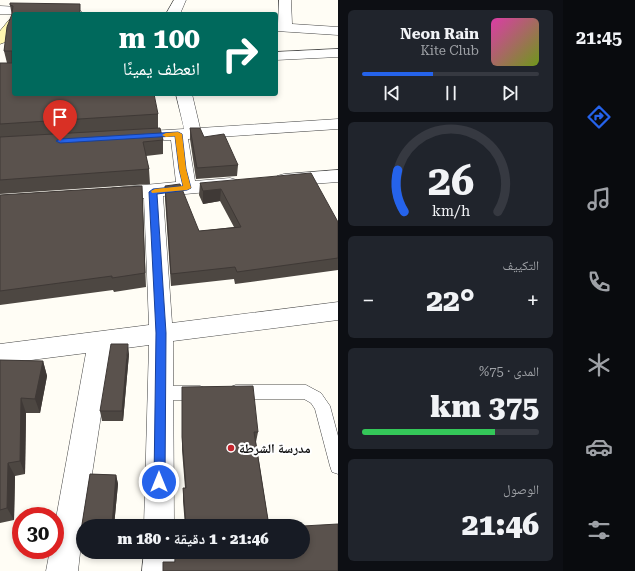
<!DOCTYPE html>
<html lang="ar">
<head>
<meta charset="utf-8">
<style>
  body { margin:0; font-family:"Roboto Serif","Noto Naskh Arabic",serif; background:#20242c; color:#f1f3f6; direction:rtl; height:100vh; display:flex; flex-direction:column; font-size:15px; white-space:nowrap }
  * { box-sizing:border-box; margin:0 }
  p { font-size:13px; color:#9ea1a6 }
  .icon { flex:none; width:22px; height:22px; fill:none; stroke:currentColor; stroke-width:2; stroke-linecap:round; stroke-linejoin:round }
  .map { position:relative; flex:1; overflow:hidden; direction:ltr }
  .panel { display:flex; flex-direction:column; gap:10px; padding:10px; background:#0d0f14; width:225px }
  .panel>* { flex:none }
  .banner { position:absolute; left:12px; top:12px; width:266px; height:84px; border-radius:4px; box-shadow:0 2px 6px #0003; direction:rtl; background:#00695c; color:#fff; overflow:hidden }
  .speed { position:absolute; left:12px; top:507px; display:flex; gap:8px; font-size:20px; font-weight:700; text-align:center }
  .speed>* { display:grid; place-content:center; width:52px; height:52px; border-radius:50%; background:#171b24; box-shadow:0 2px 6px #0003; line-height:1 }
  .speed .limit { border:6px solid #d22; background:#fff; color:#111 }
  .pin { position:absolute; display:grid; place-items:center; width:34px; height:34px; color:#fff; margin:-41px -17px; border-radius:50% 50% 50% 0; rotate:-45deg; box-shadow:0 0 4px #0007 }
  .pin .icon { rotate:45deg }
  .me { position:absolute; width:44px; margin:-22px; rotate:0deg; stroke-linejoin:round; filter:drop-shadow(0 0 3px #0008) }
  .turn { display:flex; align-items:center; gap:14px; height:84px; padding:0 12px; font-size:18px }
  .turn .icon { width:52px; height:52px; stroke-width:2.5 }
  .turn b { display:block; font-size:28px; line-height:34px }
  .big { font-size:30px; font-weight:800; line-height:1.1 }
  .panel .card { flex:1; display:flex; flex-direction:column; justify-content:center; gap:6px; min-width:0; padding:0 14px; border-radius:6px; background:#20242c }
  .panel .dial { align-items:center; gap:0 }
  .dial svg { height:104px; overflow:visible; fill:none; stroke:#363941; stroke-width:7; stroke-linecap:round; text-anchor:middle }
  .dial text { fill:#f1f3f6; stroke:none }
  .song { display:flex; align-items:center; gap:12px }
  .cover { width:48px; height:48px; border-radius:6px; background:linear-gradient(135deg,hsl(320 70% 55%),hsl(80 70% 35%)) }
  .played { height:4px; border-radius:2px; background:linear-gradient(90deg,#2563eb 40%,#363941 40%) }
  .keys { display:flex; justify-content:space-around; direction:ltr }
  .heat { display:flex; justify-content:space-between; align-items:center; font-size:22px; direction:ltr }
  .charge { height:6px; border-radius:3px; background:linear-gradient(90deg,#34c759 75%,#363941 0) }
  .trip { position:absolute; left:76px; top:519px; width:234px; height:40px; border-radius:20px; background:#171b24; box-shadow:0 2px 6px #0003; font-weight:800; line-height:40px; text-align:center; direction:rtl }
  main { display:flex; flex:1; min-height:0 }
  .tab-bar { display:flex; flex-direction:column; width:72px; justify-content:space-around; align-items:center; background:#090b0e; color:#9ea1a6 }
  .tab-bar .icon { width:28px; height:28px }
  .tab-bar .active { color:#2563eb }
  .tab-bar b { font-size:18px; color:#f1f3f6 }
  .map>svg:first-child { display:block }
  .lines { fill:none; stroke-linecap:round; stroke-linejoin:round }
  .service-casing { stroke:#444; stroke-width:1 }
  .minor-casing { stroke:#444; stroke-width:1 }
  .secondary-casing { stroke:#333; stroke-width:1 }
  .service { fill:#fff; fill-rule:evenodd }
  .minor { fill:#fff; fill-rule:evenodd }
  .secondary { fill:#fff6b0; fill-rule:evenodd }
  .wall { fill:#4d4742 }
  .shaded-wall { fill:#3f3936 }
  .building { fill:#5a524d; stroke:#3f3936 }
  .route { fill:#2563eb; stroke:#184099 }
  .slow { fill:#f59e0b }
  .poi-dot { fill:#c4262e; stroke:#fff; stroke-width:1.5 }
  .labels { text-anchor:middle; stroke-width:4; stroke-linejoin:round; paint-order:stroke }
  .near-poi-label { font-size:13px; font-weight:bold; fill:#111; stroke:#fff; text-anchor:start }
</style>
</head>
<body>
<main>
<nav class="tab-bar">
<b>21:45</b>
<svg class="icon active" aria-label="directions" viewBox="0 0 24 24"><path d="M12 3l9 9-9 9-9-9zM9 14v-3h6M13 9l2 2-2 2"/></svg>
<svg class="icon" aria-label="music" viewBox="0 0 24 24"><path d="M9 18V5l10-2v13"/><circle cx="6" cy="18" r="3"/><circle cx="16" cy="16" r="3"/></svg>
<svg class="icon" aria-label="phone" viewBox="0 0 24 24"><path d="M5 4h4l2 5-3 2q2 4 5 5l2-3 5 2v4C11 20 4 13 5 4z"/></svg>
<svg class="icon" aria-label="climate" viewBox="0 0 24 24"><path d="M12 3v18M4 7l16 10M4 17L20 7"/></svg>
<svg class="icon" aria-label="car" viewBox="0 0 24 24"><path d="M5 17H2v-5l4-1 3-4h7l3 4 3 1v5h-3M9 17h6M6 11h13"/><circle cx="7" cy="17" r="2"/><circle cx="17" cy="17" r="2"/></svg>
<svg class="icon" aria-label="filters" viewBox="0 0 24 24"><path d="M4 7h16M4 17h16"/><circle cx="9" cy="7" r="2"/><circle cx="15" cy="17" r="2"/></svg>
</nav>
<section class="panel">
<div class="card">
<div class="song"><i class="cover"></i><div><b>Neon Rain</b><p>Kite Club</p></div></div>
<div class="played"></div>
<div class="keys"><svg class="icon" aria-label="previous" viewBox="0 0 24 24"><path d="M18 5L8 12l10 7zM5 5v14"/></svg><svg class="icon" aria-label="pause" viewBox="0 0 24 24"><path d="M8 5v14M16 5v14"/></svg><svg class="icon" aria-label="next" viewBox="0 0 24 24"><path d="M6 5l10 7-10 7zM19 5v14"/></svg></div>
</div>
<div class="card dial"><svg viewBox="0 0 100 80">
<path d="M14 69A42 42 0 1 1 86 69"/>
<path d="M14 69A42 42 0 0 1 9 37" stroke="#2563eb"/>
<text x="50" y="56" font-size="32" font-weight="700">26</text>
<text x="50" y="72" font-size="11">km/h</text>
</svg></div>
<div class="card"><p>التكييف</p>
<div class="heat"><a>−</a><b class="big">22°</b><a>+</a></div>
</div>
<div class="card"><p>المدى · 75%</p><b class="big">375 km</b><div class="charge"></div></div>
<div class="card"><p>الوصول</p><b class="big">21:46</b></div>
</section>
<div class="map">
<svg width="338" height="571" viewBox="0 0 338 571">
  <rect width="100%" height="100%" fill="#fffdf5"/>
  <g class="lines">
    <g class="service-casing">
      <g id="service">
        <polygon points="236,385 306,385 321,393 330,406 338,436 338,474 332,472 330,466 315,409 311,403 304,399 236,399 231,397 228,392 231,387"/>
        <polygon points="160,386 200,386 205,388 208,393 205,398 200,400 160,400 155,398 152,393 155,388"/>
      </g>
    </g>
    <g class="minor-casing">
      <g id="minor">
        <polygon points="174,0 186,0 180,14 166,14"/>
        <polygon points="279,0 291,0 292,24 338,27 338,35 276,31 276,23 278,23"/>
        <polygon points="0,6 76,10 81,11 83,14 0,14"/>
        <polygon points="338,49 338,57 276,60 276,52"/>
        <polygon points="176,94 192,94 200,128 338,119 338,129 188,139 195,181 230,178 237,180 239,184 237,188 230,190 163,196 172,323 338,302 338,320 173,341 174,526 144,526 149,345 111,350 84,526 83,526 78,571 46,571 50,550 55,550 55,524 86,353 0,364 0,344 149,325 144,198 113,200 106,198 103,194 106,190 113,188 176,182 171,140 131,142 125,141 122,137 125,133 131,132 184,129"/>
        <polygon points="338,170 338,182 284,186 277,184 275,180 277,176 284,174"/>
        <polygon points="144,552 174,552 174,571 142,571"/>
      </g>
    </g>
    <g class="secondary-casing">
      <path id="secondary" d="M14,19C14,30 12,41 0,44V31L9,20Z"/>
    </g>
    <use href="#service" class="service"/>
    <use href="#minor" class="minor"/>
    <use href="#secondary" class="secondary"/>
  </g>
  <g class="wall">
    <polygon points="80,4 14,14 14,94 158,114 158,128 163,140 163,154 146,156 149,169 150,184 0,194 0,63 7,63 4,51 12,16 10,5"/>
    <polygon points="190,128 204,137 238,165 237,176 196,179 190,139"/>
    <polygon points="200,183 338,222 338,270 235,284 234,279 171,286 165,198 165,186 199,231 234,227 220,201 203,204 199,195"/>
    <polygon points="142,186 146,287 114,292 113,290 0,305 0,195"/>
    <polygon points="129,354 123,421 102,421 100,411"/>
    <polygon points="0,360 43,361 47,376 40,413 26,413 25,474 15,476 14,520 0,523"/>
    <polygon points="182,387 258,432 256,442 269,526 185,526 183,501 183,488 185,488 182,450"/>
    <polygon points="90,474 116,475 118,484 114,526 83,526 83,544 82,544 80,537"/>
  </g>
  <g class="shaded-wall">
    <polygon points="221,189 220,201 203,204 203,191"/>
    <polygon points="128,344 129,354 123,421 122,411"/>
    <polygon points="43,361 47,376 40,413 35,399"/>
    <polygon points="21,398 26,413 25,474 20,461"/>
    <polygon points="8,463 15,476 14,520 7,508"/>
    <polygon points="116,475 118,484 114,526 112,526"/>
  </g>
  <g class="building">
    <polygon points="10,3 80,4 80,14 14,14 14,94 154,94 158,114 0,124 0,63 12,63 12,51 4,51 7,27 12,14 13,6 10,5"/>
    <polygon points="160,128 163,140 143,142 149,169 0,180 0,137"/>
    <polygon points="190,128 200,128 204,137 224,134 238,165 197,168"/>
    <polygon points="311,173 338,222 338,258 237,272 235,267 171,274 165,186 180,184 199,231 241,227 221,189 203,191 200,183"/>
    <polygon points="142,186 145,273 112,278 112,276 0,291 0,195"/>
    <polygon points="111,344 128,344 122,411 100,411"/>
    <polygon points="0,360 43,361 35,399 21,398 20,461 8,463 7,508 0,510"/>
    <polygon points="253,386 258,432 254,432 269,526 186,526 183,488 186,488 182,437 182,387"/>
    <polygon points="90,474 116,475 112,526 83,526 83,537 80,537"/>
    <polygon points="338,524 338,571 163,571 163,562 175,562 176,552 303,552 303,526"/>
  </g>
  <polygon class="route" points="178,132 182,134 186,169 191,188 187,190 157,194 166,333 165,482 164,486 159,487 155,486 154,482 156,333 149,192 153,189 183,186 179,169 175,136 60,143 56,141 60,139"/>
  <polygon class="slow" points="178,132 182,134 186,169 191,188 187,190 152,193 151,191 155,189 183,186 179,169 175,136 166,137 162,135 166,133"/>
  <circle class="poi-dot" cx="231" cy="448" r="4"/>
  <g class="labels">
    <g class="near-poi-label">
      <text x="239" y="453">مدرسة الشرطة</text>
    </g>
  </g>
</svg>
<div class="speed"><div class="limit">30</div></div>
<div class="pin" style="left:60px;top:141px;background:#d93025"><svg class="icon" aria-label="arrive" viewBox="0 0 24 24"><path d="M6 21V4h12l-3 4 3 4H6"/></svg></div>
<svg class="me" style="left:159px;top:482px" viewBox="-20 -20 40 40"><circle r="17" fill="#2563eb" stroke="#fff" stroke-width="3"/><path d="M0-11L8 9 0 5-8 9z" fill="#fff"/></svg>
<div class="trip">21:46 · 1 دقيقة · 180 m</div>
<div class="banner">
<div class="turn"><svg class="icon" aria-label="right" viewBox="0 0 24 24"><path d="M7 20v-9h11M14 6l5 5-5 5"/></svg><div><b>100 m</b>انعطف يمينًا</div></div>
</div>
</div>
</main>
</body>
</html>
